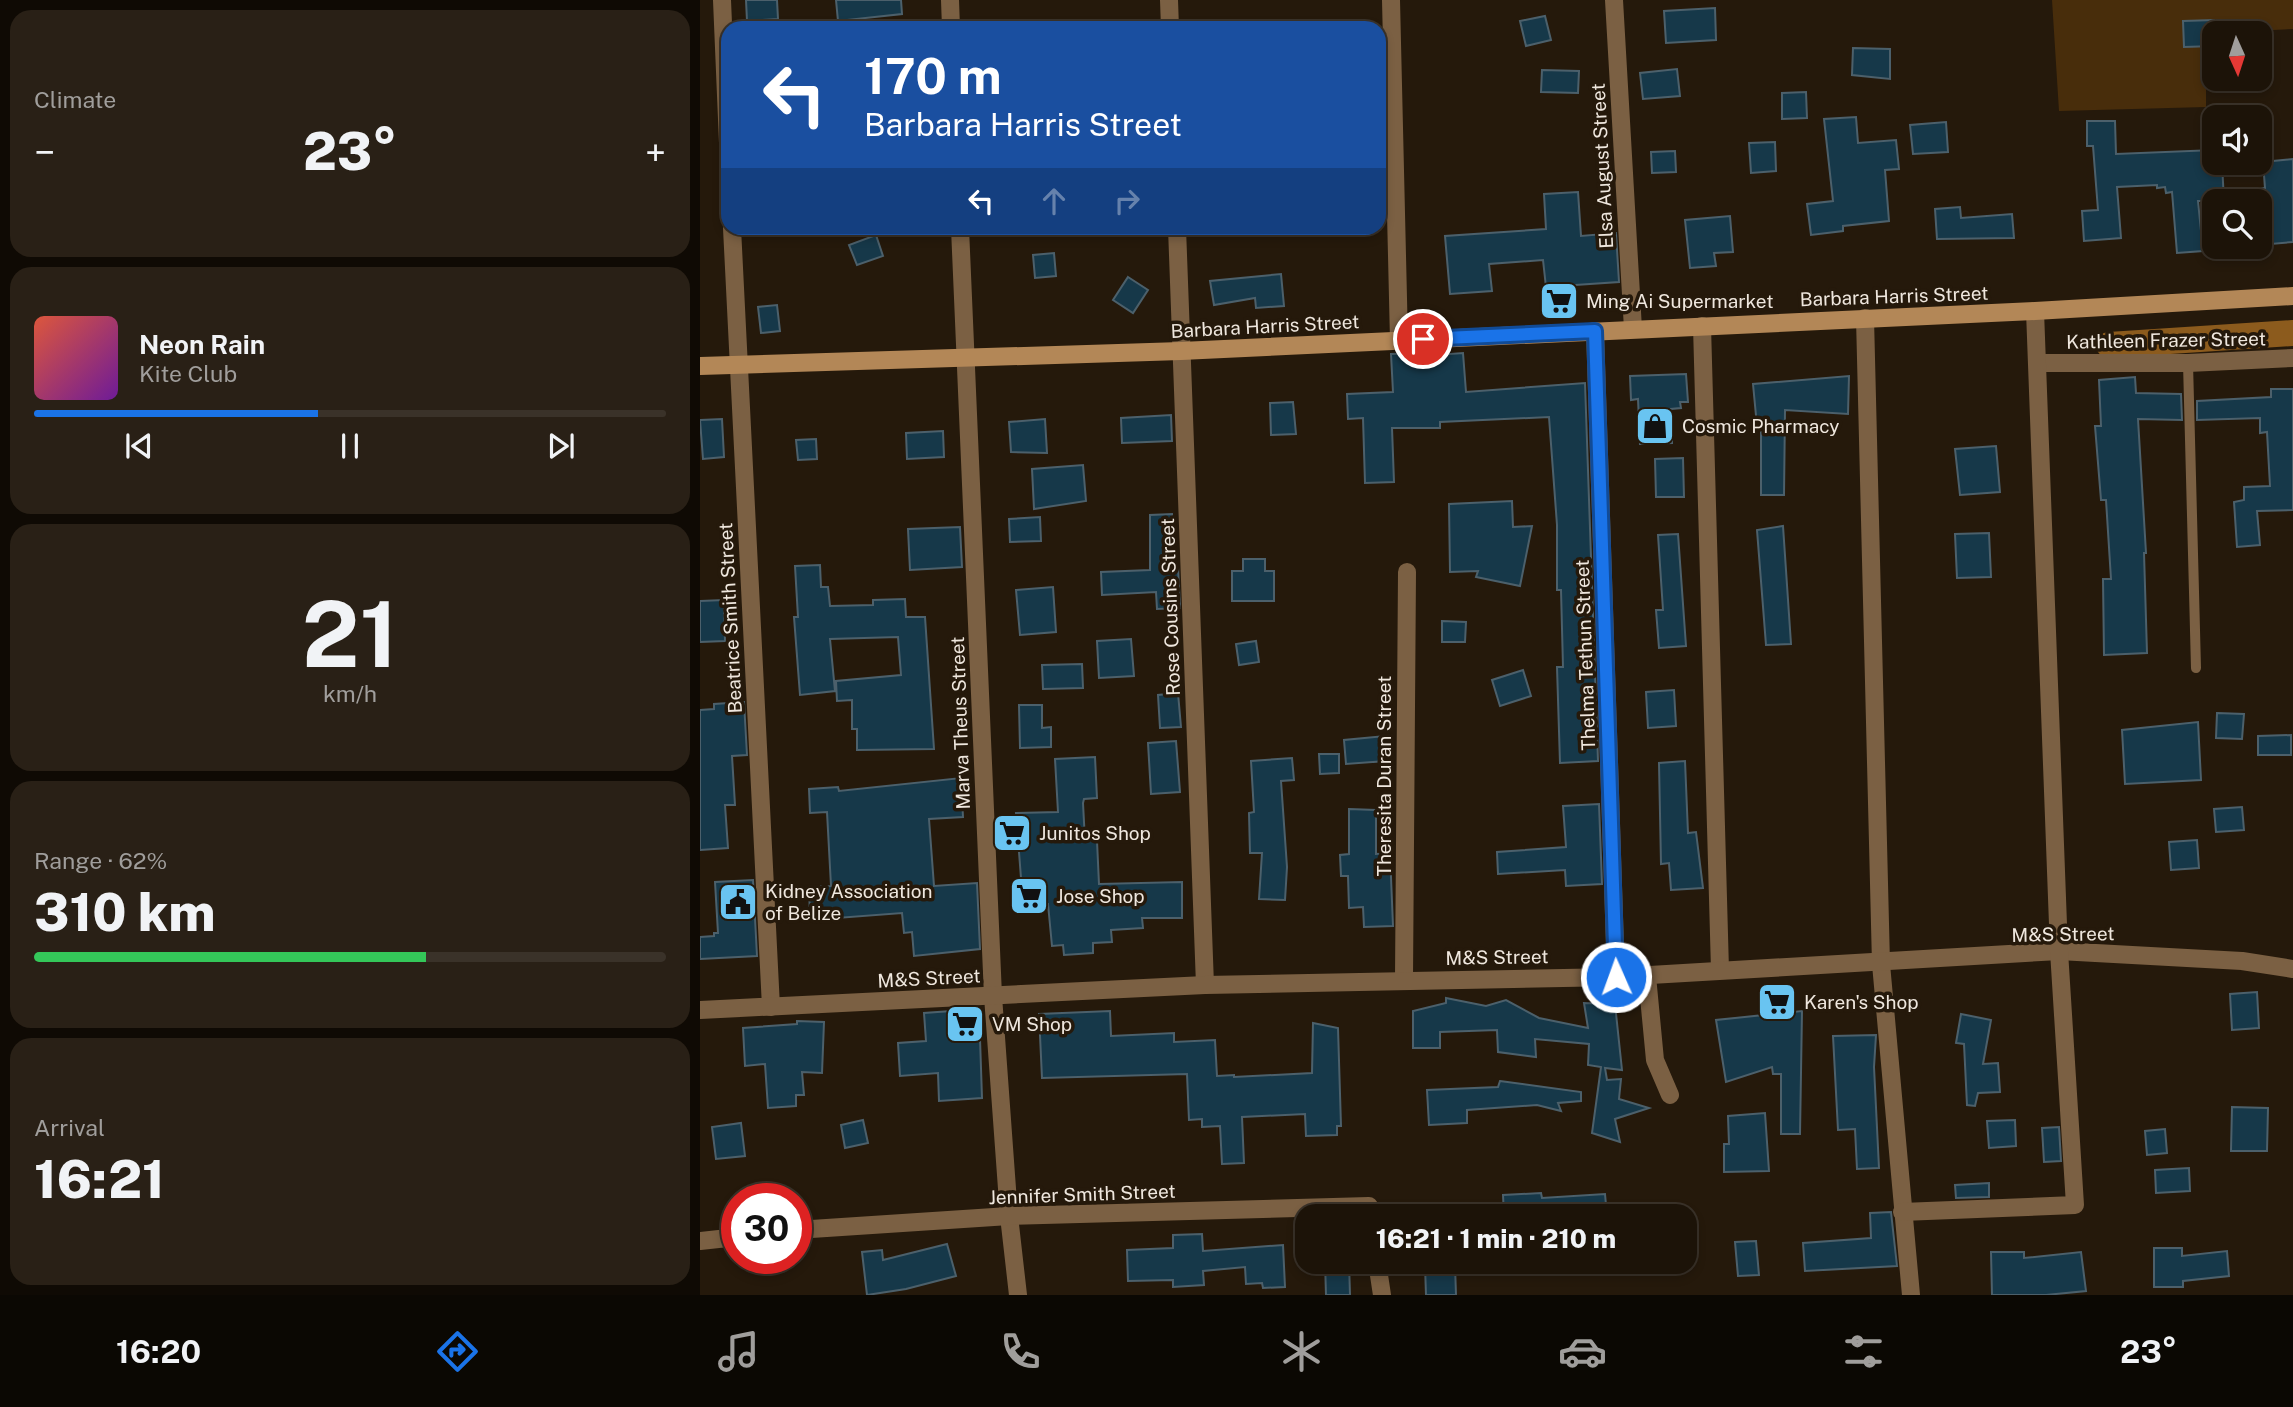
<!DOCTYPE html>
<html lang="en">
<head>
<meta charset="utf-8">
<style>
  body { margin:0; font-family:"Public Sans",sans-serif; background:#292016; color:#f1f3f6; height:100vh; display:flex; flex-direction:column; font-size:26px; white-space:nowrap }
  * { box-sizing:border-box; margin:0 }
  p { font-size:23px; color:#a09e9c }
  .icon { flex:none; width:38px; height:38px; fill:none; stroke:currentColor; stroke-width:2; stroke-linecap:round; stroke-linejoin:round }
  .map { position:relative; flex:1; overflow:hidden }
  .side { display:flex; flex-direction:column; gap:10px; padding:10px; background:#0f0a04; width:700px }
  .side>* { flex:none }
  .banner { position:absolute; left:21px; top:21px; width:665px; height:214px; border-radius:21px; box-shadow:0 4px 10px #0003,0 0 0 2px #3a3229; background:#1a4fa0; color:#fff; overflow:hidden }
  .needle { width:46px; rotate:177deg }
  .fabs { position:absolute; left:1502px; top:21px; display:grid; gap:14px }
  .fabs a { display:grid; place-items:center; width:70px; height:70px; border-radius:14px; background:#1c1308; box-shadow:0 4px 10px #0003,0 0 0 2px #3a3229; font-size:35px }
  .speed { position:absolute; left:21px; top:1183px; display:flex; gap:14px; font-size:35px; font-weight:700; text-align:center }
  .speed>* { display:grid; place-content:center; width:91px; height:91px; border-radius:50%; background:#1c1308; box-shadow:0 4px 10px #0003,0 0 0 2px #3a3229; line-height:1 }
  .speed .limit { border:10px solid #d22; background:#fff; color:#111 }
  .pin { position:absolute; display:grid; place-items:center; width:60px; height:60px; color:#fff; margin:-30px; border:4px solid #fff; border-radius:50%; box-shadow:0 2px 7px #0007 }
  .me { position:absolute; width:77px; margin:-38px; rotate:358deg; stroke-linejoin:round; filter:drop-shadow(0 0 5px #0008) }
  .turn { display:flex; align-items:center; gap:24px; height:147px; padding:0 28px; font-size:32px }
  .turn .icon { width:91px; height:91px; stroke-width:2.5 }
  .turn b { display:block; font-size:49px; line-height:60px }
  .lanes { display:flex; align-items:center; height:66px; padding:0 28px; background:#0003; justify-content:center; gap:35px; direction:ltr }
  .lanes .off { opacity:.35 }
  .big { font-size:52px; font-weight:800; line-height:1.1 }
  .side .widget { flex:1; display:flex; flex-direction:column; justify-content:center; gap:10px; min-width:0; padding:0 24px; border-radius:21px; background:#292016 }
  .side .dial { align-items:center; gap:0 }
  .dial b { font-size:91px; line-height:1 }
  .song { display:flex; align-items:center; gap:21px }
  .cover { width:84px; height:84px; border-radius:10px; background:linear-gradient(135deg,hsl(10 70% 55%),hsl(280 70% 35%)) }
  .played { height:7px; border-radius:4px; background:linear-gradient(90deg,#1a73e8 45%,#3a3229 45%) }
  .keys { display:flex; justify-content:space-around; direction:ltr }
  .heat { display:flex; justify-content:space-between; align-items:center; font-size:38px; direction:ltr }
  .charge { height:10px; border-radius:5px; background:linear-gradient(90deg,#34c759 62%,#3a3229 0) }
  .trip { position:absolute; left:595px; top:1204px; width:402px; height:70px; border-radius:21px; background:#1c1308; box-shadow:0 4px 10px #0003,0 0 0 2px #3a3229; font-weight:800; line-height:70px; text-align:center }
  .tabs { display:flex; height:112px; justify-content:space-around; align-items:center; background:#0b0803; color:#a09e9c }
  .tabs .icon { width:49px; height:49px }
  .tabs .selected { color:#1a73e8 }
  .tabs b { font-size:32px; color:#f1f3f6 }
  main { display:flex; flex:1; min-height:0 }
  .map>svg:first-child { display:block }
  .green { fill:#482d0b }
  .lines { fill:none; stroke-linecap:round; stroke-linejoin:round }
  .canal { stroke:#8c5b1d; stroke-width:26 }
  .building { fill:#163849; stroke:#4c606b; stroke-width:2 }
  .lane { stroke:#7b6043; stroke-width:10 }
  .street { stroke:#7b6043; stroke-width:18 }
  .secondary { stroke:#b38757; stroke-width:18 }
  .route-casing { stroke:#114b97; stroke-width:18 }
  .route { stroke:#1a73e8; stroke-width:12 }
  .labels { text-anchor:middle; stroke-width:7; stroke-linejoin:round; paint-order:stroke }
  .street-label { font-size:19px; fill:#efe7de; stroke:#25190b }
  .poi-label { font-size:19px; fill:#efe7de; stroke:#25190b; text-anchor:start }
</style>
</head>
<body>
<main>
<section class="side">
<div class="widget"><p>Climate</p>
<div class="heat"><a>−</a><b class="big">23°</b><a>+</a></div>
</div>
<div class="widget">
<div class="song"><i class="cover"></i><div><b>Neon Rain</b><p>Kite Club</p></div></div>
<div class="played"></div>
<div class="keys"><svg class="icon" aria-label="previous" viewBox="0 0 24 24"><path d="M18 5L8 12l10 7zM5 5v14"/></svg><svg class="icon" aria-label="pause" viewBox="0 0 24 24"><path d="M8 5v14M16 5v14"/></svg><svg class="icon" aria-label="next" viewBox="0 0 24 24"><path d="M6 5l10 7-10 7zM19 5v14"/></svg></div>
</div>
<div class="widget dial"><b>21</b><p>km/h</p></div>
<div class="widget"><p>Range · 62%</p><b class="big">310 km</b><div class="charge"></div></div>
<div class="widget"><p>Arrival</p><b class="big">16:21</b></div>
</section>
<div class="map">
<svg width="1593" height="1295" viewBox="0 0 1593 1295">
  <rect width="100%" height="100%" fill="#25190b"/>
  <polygon class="green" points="1352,0 1593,0 1593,29 1514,33 1506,38 1506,107 1359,111"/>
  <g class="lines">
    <polyline class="canal" points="1409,345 1593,333"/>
  </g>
  <g class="building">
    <polygon points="46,0 77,0 78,19 47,21"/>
    <polygon points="136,0 201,0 202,14 138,21"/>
    <polygon points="1015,8 1016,40 966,43 964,11"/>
    <polygon points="845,16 851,40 826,46 820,21"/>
    <polygon points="1514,20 1514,46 1484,47 1483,21"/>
    <polygon points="1153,48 1190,49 1190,79 1152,75"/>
    <polygon points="977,69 980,96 943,99 940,73"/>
    <polygon points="842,70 879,71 878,93 841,92"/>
    <polygon points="1106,92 1107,118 1082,119 1082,93"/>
    <polygon points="1156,117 1158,143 1196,140 1199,169 1185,170 1189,221 1143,226 1143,231 1111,235 1107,204 1133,201 1124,119"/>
    <polygon points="1387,121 1415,121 1416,154 1514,150 1514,163 1522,163 1524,201 1498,201 1503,251 1477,253 1472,192 1466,193 1465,187 1457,188 1457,185 1417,187 1421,238 1384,241 1382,211 1398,210 1393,146 1387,146"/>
    <polygon points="1246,122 1248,152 1213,154 1210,125"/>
    <polygon points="1075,142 1076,171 1051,173 1049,143"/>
    <polygon points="975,151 976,172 952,173 951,152"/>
    <polygon points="1593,159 1593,242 1559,245 1559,189 1565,188 1563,162"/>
    <polygon points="878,192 881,236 916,233 919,282 846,287 843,260 789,264 792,291 750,294 745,236 846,229 844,194"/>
    <polygon points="1260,207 1261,218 1312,214 1314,238 1237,239 1235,209"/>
    <polygon points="1030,216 1033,252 1014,253 1016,266 990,268 985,220"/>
    <polygon points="176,235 183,256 157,265 149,245"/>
    <polygon points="354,253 356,276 335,278 333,255"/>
    <polygon points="581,274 584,306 556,308 555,298 514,305 510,281"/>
    <polygon points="428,277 448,290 433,313 413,300"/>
    <polygon points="77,305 80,331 61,333 58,307"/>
    <polygon points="721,353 722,356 763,353 766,392 885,383 898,761 860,763 857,667 863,667 861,590 857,590 857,525 849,417 740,422 740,428 692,428 694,482 665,483 663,418 648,419 647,394 693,392 691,354"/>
    <polygon points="986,374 988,402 980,402 981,408 971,409 972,443 940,444 938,399 931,400 930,376"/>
    <polygon points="1149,376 1148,414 1085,410 1084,495 1061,495 1061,426 1057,426 1053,384"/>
    <polygon points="1435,377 1436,393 1481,394 1482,420 1438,419 1446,553 1444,553 1447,653 1404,655 1403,579 1411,579 1406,500 1401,500 1395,426 1401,426 1399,380"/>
    <polygon points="1571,389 1593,389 1593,510 1557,511 1560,545 1537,547 1534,502 1544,500 1544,487 1570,486 1567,432 1560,433 1560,418 1497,420 1497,401 1571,397"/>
    <polygon points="593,402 596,434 571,435 570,403"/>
    <polygon points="471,415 472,441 422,443 421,418"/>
    <polygon points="22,419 24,457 3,459 0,420"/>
    <polygon points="345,419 347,453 311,452 309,422"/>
    <polygon points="243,431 244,457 207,459 206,433"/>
    <polygon points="116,439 117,459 98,460 96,440"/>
    <polygon points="1296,446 1300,492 1260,495 1255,449"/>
    <polygon points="983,458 984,497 956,497 955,459"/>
    <polygon points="383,465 386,501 334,509 332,469"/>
    <polygon points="812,501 813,527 832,526 820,586 776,577 778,571 750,572 749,504"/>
    <polygon points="472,514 474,568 478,567 480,608 457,609 456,592 402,595 401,572 450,570 450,515"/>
    <polygon points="340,517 341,541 310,542 309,519"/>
    <polygon points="1083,526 1091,644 1066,645 1057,530"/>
    <polygon points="260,527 262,567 210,570 208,529"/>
    <polygon points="1289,533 1291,577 1257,578 1255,534"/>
    <polygon points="978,534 986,646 959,648 956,610 963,610 958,535"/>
    <polygon points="543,559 565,559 565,571 574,571 574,601 532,601 532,571 543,571"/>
    <polygon points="120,565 121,587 128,587 130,606 173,605 173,600 205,599 206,617 225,617 234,749 157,750 157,729 152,729 152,700 137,701 136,681 201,675 198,637 130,639 135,691 100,695 94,617 98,617 95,566"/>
    <polygon points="353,587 356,632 320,635 316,590"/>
    <polygon points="24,600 25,641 0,642 0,601"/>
    <polygon points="742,621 766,622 765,642 742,642"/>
    <polygon points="431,639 434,676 399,678 397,641"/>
    <polygon points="556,641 559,662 539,665 536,644"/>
    <polygon points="382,664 383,688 343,689 342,665"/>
    <polygon points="823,670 831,696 800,706 792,680"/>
    <polygon points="974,690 976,726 948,728 946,692"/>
    <polygon points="478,693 481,727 460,728 458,695"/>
    <polygon points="44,702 47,755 32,756 35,805 25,805 28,848 0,850 0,710 14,709 14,704"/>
    <polygon points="319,705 342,705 342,728 351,727 351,747 320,748"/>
    <polygon points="1517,713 1544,714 1542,739 1516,738"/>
    <polygon points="1498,722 1501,780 1425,784 1422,730"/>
    <polygon points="1591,735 1591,755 1558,755 1558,736"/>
    <polygon points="685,736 686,761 646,764 644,740"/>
    <polygon points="476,741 480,792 451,794 448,743"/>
    <polygon points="619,754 639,754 639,773 620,774"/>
    <polygon points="395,757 397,798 384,799 383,803 385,841 397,841 399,884 482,882 482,918 442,918 443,928 411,930 412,942 393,943 393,953 364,955 363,945 352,946 348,904 323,904 316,813 358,812 355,759"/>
    <polygon points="592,758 594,780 581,781 587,867 585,900 559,899 562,853 550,853 549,813 554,812 551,761"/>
    <polygon points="985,761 988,833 996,832 1003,888 971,890 969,863 961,864 959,763"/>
    <polygon points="261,778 263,817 229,819 234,886 277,883 280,949 214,956 212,932 204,933 202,913 124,919 124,916 110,916 109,887 131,886 127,812 110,813 109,789 138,787 139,791"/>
    <polygon points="899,804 902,884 866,886 865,870 798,874 797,852 866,847 863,806"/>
    <polygon points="1542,807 1544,830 1516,832 1514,809"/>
    <polygon points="649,809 676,810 676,854 690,853 693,926 664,927 663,907 649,908 648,876 641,876 640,855 649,854"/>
    <polygon points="1497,840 1499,868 1471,870 1469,842"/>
    <polygon points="53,880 57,956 0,959 0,937 14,936 14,933 18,933 15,882"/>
    <polygon points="1557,992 1559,1028 1532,1030 1530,994"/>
    <polygon points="746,998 786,1006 806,1000 839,1018 888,1028 884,1003 915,1004 922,1070 905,1068 907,1080 921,1079 919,1099 949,1108 915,1119 920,1142 892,1133 901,1067 888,1065 889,1044 835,1039 836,1057 798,1052 797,1030 740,1032 740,1048 713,1048 713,1011 746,1003"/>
    <polygon points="279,1009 282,1098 239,1101 238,1073 200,1076 198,1043 226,1041 224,1013"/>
    <polygon points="410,1011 411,1036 474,1033 474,1042 515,1040 517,1076 534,1075 534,1077 612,1073 613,1023 638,1028 641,1126 637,1126 637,1135 606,1136 605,1114 542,1117 544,1163 522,1164 520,1126 502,1127 502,1119 489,1120 487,1074 342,1078 339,1014"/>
    <polygon points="1102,1011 1100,1134 1081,1134 1081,1074 1073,1074 1072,1067 1026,1082 1016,1020"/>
    <polygon points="1261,1014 1291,1020 1283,1064 1298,1063 1300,1092 1278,1093 1275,1106 1267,1105 1264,1044 1256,1043"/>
    <polygon points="97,1021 124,1022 122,1073 102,1072 104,1095 96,1095 96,1106 68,1108 65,1064 45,1066 43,1028 97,1024"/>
    <polygon points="1176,1035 1174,1067 1179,1168 1157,1169 1155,1129 1138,1130 1133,1036"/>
    <polygon points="800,1081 881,1092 881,1101 858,1103 861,1111 837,1105 767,1110 767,1123 729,1125 727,1090 798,1087"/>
    <polygon points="1532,1107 1568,1108 1567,1151 1531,1151"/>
    <polygon points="1065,1113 1069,1171 1024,1172 1024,1144 1029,1144 1028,1116"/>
    <polygon points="163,1120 168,1143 145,1148 141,1125"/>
    <polygon points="1315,1120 1316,1146 1289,1148 1287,1121"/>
    <polygon points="41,1123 45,1156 16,1159 12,1127"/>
    <polygon points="1359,1127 1361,1161 1344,1162 1342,1128"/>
    <polygon points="1465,1129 1467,1153 1447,1155 1445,1131"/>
    <polygon points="1489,1168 1490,1191 1456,1193 1455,1170"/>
    <polygon points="1289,1183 1289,1197 1256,1198 1255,1185"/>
    <polygon points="841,1193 842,1198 905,1194 907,1216 804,1216 803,1195"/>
    <polygon points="1191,1212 1197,1266 1105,1271 1103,1243 1171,1238 1170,1213"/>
    <polygon points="502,1234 503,1251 583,1245 585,1287 563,1288 562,1283 546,1284 545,1267 503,1271 504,1285 473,1287 473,1280 428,1281 427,1250 473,1248 473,1235"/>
    <polygon points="1056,1241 1059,1275 1038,1276 1035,1242"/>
    <polygon points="247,1244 256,1276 206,1289 167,1295 162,1252 182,1250 183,1260"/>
    <polygon points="1454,1248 1482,1248 1482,1256 1527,1251 1529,1276 1483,1281 1483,1287 1454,1287"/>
    <polygon points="1291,1252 1324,1252 1324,1258 1381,1252 1386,1291 1346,1295 1292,1295"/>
    <polygon points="625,1262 649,1262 650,1295 626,1295"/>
    <polygon points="755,1265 756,1295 726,1295 725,1266"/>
  </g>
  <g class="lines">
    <polyline class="lane" points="1488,363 1496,668"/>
    <g class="street">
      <polyline points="22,0 28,143"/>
      <polyline points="250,0 251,28"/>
      <polyline points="469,0 470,28"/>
      <polyline points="691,0 699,341"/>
      <polyline points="914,0 933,329"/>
      <polyline points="32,228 71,1007"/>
      <polyline points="260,228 293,996 309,1216 318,1295"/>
      <polyline points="477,228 505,985"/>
      <polyline points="1165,318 1181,964 1211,1295"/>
      <polyline points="1002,326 1020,970"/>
      <polyline points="895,331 916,977"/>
      <polyline points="1339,363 1488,363 1593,358"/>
      <polyline points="947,976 955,1060 970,1095"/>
      <polyline points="704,979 707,572"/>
      <polyline points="0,1010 505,985 916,977 1359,951 1542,961 1593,969"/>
      <polyline points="1202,1212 1375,1205 1359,951 1335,311"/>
      <polyline points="96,1230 309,1216 669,1206 670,1216"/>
      <polyline points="0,1241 37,1237"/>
      <polyline points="677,1262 682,1295"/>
    </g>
    <polyline class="secondary" points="0,366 481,351 1335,311 1593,296"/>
  </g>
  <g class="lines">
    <g class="route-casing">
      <polyline id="route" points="723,339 895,331 916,977"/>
    </g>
    <use href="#route" class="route"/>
  </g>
  <defs>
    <g id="supermarket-square" transform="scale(2.0125)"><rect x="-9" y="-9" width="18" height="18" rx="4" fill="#69c4f1" stroke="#25190b"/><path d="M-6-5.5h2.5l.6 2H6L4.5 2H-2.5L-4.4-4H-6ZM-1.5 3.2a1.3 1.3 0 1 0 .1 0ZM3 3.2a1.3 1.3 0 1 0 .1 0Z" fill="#111"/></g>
    <g id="shop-square" transform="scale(2.0125)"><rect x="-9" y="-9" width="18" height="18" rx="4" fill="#69c4f1" stroke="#25190b"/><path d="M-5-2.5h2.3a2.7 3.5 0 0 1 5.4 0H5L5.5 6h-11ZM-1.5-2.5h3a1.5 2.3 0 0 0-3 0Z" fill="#111"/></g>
    <g id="civic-square" transform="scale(2.0125)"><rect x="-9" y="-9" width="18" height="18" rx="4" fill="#69c4f1" stroke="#25190b"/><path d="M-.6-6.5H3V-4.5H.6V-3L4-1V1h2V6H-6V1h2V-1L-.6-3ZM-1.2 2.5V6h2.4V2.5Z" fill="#111"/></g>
  </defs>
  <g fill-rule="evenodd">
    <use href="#supermarket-square" x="859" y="301"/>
    <use href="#shop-square" x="955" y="426"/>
    <use href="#supermarket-square" x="312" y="833"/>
    <use href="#supermarket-square" x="329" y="896"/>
    <use href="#civic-square" x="38" y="902"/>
    <use href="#supermarket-square" x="1077" y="1002"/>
    <use href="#supermarket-square" x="265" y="1024"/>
  </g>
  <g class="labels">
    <g class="street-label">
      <text transform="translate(902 166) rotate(-93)" y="7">Elsa August Street</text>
      <text transform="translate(1194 296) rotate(-2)" y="7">Barbara Harris Street</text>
      <text transform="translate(565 326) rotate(-3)" y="7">Barbara Harris Street</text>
      <text transform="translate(1466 340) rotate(-1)" y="7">Kathleen Frazer Street</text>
      <text transform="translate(470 607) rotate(-92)" y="7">Rose Cousins Street</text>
      <text transform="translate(30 618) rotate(-93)" y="7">Beatrice Smith Street</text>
      <text transform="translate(885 655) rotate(-92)" y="7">Thelma Tethun Street</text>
      <text transform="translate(260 723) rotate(-92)" y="7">Marva Theus Street</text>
      <text transform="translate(684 776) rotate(-90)" y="7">Theresita Duran Street</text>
      <text transform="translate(1363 934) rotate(-1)" y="7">M&amp;S Street</text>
      <text transform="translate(797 957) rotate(-1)" y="7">M&amp;S Street</text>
      <text transform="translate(229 978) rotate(-3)" y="7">M&amp;S Street</text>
      <text transform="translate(382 1194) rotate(-2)" y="7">Jennifer Smith Street</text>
    </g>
    <g class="poi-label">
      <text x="886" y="308">Ming Ai Supermarket</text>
      <text x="982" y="433">Cosmic Pharmacy</text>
      <text x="339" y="840">Junitos Shop</text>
      <text x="65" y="898">Kidney Association<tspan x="65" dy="22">of Belize</tspan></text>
      <text x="356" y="903">Jose Shop</text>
      <text x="1104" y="1009">Karen's Shop</text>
      <text x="292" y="1031">VM Shop</text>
    </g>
  </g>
</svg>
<div class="fabs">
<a><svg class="needle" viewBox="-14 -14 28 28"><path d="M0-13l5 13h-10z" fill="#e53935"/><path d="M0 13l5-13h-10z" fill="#a09e9c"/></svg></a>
<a><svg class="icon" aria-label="sound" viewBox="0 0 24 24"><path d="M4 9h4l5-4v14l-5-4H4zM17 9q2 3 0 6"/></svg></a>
<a><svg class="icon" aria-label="search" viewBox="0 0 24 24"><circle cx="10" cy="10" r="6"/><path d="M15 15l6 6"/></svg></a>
</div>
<div class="speed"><div class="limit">30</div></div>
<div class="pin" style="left:723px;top:339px;background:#d93025"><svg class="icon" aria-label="arrive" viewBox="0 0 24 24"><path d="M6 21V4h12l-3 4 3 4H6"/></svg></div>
<svg class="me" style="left:916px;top:977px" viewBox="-20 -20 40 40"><circle r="17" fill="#1a73e8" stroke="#fff" stroke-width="3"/><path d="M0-11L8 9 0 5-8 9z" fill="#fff"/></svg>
<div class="trip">16:21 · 1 min · 210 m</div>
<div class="banner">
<div class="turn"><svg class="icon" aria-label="left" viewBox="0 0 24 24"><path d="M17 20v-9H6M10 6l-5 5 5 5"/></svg><div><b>170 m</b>Barbara Harris Street</div></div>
<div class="lanes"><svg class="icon" aria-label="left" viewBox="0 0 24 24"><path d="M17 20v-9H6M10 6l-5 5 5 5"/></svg><svg class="icon off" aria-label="ahead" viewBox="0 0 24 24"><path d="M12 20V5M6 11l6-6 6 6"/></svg><svg class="icon off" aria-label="right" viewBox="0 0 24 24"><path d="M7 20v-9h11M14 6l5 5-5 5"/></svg></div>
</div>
</div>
</main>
<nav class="tabs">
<b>16:20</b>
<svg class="icon selected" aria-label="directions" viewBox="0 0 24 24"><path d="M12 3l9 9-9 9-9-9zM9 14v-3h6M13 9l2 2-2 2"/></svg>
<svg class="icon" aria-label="music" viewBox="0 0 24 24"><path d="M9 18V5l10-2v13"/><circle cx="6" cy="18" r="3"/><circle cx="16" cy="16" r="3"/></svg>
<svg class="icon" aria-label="phone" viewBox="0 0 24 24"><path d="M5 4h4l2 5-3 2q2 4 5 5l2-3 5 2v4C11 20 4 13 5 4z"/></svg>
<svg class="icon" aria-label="climate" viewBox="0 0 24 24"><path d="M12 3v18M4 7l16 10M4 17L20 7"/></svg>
<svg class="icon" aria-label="car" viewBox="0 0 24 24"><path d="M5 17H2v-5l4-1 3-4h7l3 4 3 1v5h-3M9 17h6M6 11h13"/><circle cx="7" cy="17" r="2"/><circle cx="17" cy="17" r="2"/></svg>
<svg class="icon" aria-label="filters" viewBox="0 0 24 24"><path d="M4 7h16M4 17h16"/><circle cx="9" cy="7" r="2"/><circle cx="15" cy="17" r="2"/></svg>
<b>23°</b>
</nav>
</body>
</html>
